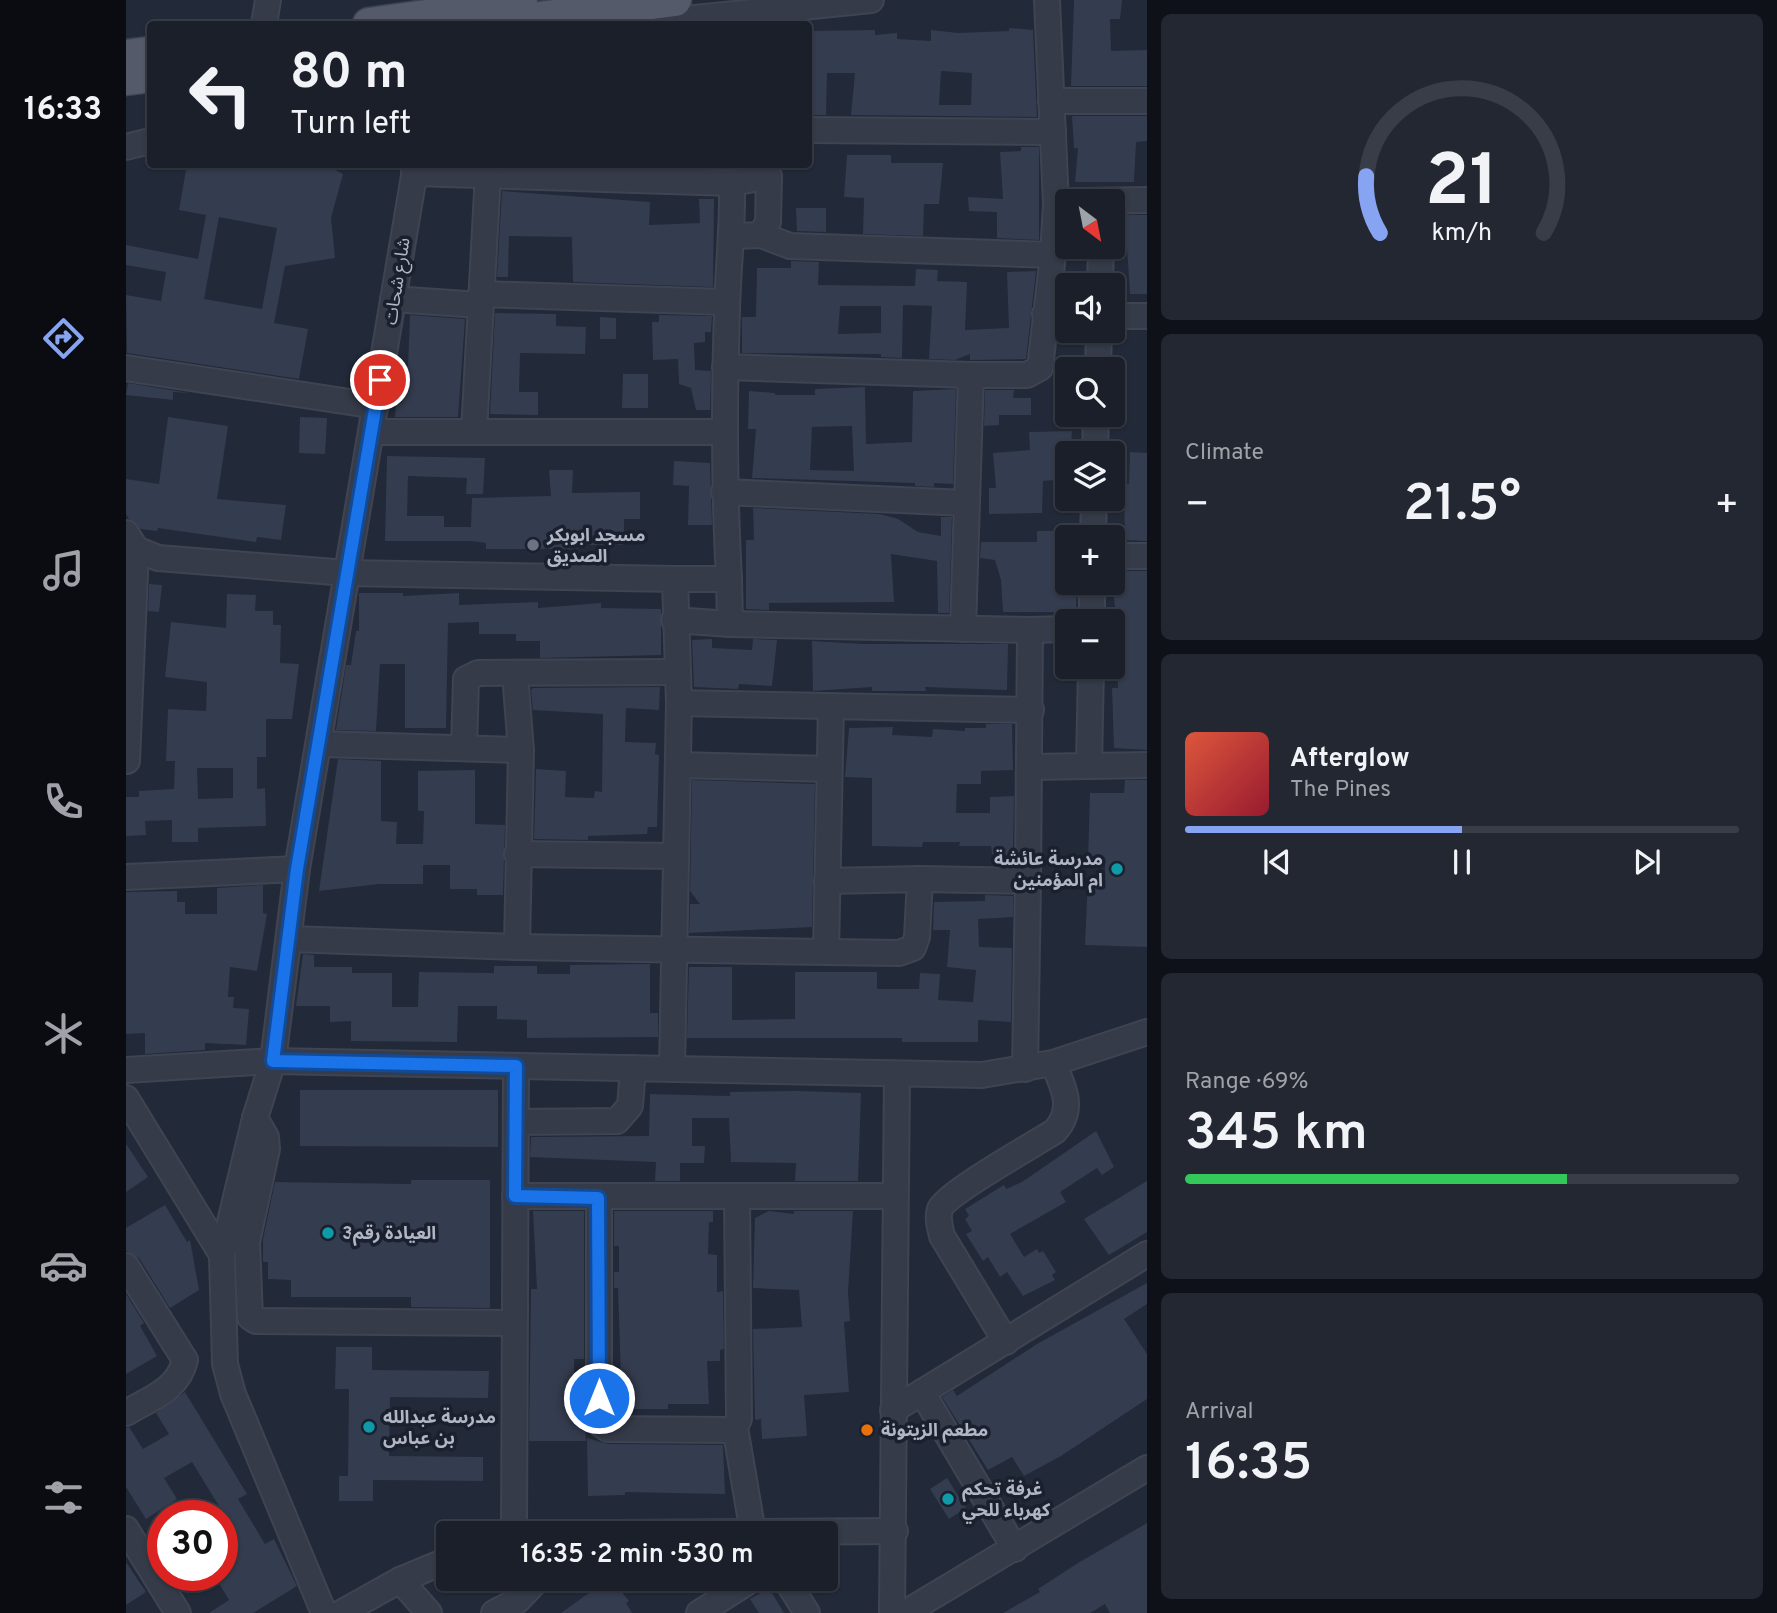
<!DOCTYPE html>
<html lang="en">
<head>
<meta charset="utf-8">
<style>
  body { margin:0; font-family:Overpass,"Noto Sans Arabic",sans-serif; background:#232732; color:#f1f3f6; height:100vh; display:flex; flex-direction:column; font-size:26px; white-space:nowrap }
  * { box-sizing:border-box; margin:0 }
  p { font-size:23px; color:#9fa2a8 }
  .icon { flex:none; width:38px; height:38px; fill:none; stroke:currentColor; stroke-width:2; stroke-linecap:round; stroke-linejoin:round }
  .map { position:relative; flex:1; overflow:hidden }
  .details { display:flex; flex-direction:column; gap:14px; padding:14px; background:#0e1117; width:630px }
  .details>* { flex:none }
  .banner { position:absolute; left:21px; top:21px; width:665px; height:147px; border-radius:7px; box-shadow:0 2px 5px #0004,0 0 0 2px #383d47; background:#1a1f2a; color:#f1f3f6; overflow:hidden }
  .needle { width:46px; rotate:148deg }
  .buttons { position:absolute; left:929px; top:189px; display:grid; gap:14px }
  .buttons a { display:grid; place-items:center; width:70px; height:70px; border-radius:7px; background:#1a1f2a; box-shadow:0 2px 5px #0004,0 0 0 2px #383d47; font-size:35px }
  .speed { position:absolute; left:21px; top:1500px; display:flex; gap:14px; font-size:35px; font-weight:700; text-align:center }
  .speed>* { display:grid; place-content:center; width:91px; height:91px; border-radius:50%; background:#1a1f2a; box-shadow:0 2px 5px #0004,0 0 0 2px #383d47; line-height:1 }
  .speed .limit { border:10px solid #d22; background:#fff; color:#111 }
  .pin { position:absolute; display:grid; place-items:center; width:60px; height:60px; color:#fff; margin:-30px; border:4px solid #fff; border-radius:50%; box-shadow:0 2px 7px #0007 }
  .me { position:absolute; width:77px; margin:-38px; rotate:0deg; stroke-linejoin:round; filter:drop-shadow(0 0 5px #0008) }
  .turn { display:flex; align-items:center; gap:24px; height:147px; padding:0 28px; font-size:32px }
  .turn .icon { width:91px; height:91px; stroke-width:2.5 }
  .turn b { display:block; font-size:49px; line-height:60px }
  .big { font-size:52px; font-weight:600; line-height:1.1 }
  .details .card { flex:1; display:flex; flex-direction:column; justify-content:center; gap:10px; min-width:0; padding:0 24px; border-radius:10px; background:#232732 }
  .details .dial { align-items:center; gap:0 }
  .dial svg { height:182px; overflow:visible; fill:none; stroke:#383d47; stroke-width:7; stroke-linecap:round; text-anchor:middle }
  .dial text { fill:#f1f3f6; stroke:none }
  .song { display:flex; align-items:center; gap:21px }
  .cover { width:84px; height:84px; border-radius:10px; background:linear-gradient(135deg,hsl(10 70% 55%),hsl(350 70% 35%)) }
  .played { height:7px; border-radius:4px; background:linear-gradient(90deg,#87a4f3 50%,#383d47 50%) }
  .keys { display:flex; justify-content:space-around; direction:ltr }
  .heat { display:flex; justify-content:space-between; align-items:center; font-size:38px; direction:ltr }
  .charge { height:10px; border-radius:5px; background:linear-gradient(90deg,#34c759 69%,#383d47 0) }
  .trip { position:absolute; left:310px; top:1521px; width:402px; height:70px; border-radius:7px; background:#1a1f2a; box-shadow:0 2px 5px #0004,0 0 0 2px #383d47; font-weight:600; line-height:70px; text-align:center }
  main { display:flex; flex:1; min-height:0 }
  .menu { display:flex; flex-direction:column; width:126px; justify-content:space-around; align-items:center; background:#0a0c11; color:#9fa2a8 }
  .menu .icon { width:49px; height:49px }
  .menu .current { color:#87a4f3 }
  .menu b { font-size:32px; color:#f1f3f6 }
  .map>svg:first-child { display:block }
  .building { fill:#343c4f; fill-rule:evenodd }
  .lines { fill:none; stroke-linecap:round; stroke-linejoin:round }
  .minor-casing { stroke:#3f4452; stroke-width:28 }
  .major-casing { stroke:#3f4452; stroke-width:35 }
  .minor { stroke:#363b49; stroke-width:24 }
  .major { stroke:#545a69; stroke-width:32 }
  .route-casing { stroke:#114b97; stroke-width:18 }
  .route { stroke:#1a73e8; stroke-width:12 }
  .worship-dot { fill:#6b7280; stroke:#1b202e; stroke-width:2.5 }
  .culture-dot { fill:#0f9aa8; stroke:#1b202e; stroke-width:2.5 }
  .food-dot { fill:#e8710a; stroke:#1b202e; stroke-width:2.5 }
  .labels { text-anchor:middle; stroke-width:7; stroke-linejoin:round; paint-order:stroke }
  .street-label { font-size:18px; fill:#b0b6c5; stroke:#1b202e }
  .poi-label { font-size:18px; font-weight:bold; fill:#b0b6c5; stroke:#1b202e; text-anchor:start }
</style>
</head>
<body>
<main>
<nav class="menu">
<b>16:33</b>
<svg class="icon current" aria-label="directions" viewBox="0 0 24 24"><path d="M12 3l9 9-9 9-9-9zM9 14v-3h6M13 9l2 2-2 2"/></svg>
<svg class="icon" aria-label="music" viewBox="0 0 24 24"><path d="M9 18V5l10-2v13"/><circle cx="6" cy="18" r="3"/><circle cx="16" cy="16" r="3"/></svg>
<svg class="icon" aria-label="phone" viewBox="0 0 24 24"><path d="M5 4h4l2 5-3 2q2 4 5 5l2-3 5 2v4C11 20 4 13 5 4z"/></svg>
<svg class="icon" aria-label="climate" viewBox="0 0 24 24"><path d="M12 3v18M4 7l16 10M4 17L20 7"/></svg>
<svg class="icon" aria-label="car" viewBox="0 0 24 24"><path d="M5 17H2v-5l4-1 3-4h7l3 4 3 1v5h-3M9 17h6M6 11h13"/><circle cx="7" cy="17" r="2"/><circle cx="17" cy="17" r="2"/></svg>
<svg class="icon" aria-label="filters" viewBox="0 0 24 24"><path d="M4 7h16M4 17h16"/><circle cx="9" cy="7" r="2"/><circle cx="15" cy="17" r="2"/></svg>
</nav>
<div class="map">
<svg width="1021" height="1613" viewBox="0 0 1021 1613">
  <rect width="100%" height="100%" fill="#222938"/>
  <g class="building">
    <polygon points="948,0 996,0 994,19 984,19 985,51 1021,50 1021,86 945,86"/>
    <path d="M883,28L907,30L911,117L725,115L729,73H701L700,115H682V31L749,30V35L771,33V39L805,41V30L832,33L883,31ZM815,71L846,73L845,105H813Z"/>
    <polygon points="946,116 1021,116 1021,141 1010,142 1008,182 949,182 952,148 948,148"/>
    <polygon points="895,147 913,147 913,240 871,238 871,212 843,211 842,197 877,199 874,152 895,151"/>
    <polygon points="721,155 765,155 765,163 817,163 813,204 798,204 797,236 737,234 738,198 718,197"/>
    <path d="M61,164H198L217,174L205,218L209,258L159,266L148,323L182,329L173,379L1,353L0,295L35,301L40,272L0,265V245L72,259L80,215L53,210ZM93,217L151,228L136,309L78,299Z"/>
    <polygon points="376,191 524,202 523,225 574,223 573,199 588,199 587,287 447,282 446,237 383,236 382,277 371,277"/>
    <polygon points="670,208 700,208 700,232 671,231"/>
    <polygon points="999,215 1021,215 1021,294 1004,294"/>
    <path d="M665,261L693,262L692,285L789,286L790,269L812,270L811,281L841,282L839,330L883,328L881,272L910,271L900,359L844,360V354L829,360L803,359L806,306L777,305L776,358L755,357V354L616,353V317H630L631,268H665ZM714,306H755V333L712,334Z"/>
    <polygon points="369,313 430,314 430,326 460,327 459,354 394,353 393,392 412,392 412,415 364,414"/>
    <polygon points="284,315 339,319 332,417 269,417 270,403 276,403 277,366 282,366"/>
    <polygon points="533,315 586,316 585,332 579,332 579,342 568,343 569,370 585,371 584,410 570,410 565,388 553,384 552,359 527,360 526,322 533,322"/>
    <polygon points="474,317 490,318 490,339 474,339"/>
    <polygon points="497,374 522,374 522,408 496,408"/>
    <polygon points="2,383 63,393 47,392 47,400 0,395"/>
    <path d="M739,387L740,444L786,442L787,391L830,389L827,484L808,483V487L789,486V483L626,478L630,429H622L623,391L649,393V395H689V389ZM726,426L728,471L684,470L686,427Z"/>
    <polygon points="859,390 888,390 887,398 905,398 905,415 873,415 873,425 858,426"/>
    <polygon points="42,417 102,426 91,499 160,505 155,540 131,537 130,542 32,528 31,531 15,529 3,519 0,514 0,479 33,484"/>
    <polygon points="174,417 201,418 199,454 173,453"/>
    <polygon points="946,431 942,479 917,481 916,513 863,514 863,488 870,488 867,453 904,450 903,432"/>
    <polygon points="1004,452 1021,453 1021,541 999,540 998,484 1003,484"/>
    <polygon points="261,456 359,458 357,494 340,494 341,478 282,476 281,516 318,516 318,527 345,527 346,498 425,496 423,470 447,470 446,493 514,492 514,519 498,519 498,545 446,545 446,549 360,549 360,543 345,541 259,541"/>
    <polygon points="548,461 584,463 586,525 562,525 563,486 547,485"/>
    <polygon points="627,508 754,514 772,519 792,532 815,536 815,517 826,517 823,613 812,613 811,561 765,554 768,602 643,603 643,610 620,609 620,540 628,540"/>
    <polygon points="911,531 942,531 942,583 951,583 950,612 877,612 875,580 869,560 854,558 855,542 911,542"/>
    <polygon points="988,571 1021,571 1021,750 988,748 986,688 992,688 990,654 993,623 991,623 987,591"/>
    <polygon points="23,584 36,585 33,612 22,611"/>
    <polygon points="233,593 277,593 277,596 333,593 333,605 412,602 412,608 475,603 475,608 535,609 535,655 414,658 414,641 390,641 390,634 353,634 353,622 322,623 320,728 279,728 279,664 254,664 250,731 210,730 220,665 225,665 230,631 233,631"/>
    <path d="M101,594L130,595L129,611H147V625H155L154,663L173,664L166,719H140V757H131V789L139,788L140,826L72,828V842H46V820L19,821L20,835L0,836V797H13V791L48,789L49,761H40L42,709L80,711L81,682L39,677L45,622L100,628ZM71,768H107V798L72,799Z"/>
    <polygon points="586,639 586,648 626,650 627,639 651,640 646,686 613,684 612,689 568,687 566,640"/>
    <polygon points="686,641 737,644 882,644 881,690 799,687 800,691 746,691 746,687 687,691"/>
    <polygon points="534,687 533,710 500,708 499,742 530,743 529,754 533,755 531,827 522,827 521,834 462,836 462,840 408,839 410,769 440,771 439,797 468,798 469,791 476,792 477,714 407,710 405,690 407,688"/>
    <polygon points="860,724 886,724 887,770 855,771 855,784 831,784 830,813 864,813 864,797 888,796 887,856 866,854 865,846 833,846 834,842 797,842 796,847 746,846 746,778 719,777 723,728 767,727 766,735 806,737 807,729 839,731 839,728 860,728"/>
    <polygon points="212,759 255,761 255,821 271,822 270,844 297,844 298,811 292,811 292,771 349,770 349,824 379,825 377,895 351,895 351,889 324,889 324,865 297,865 297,884 253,884 193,891"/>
    <polygon points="566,780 689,784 686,927 563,933 564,904 574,904 564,891"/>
    <polygon points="999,780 1021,780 1021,947 959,945 962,877 979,875 979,863 962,861 964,793 998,793"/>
    <polygon points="137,885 137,913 141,914 131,971 104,967 102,997 108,997 107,1008 123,1009 120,1045 79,1043 79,1050 19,1054 19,1033 0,1034 0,892 51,891 51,902 59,902 59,914 91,914 91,888"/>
    <polygon points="859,895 887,896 887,917 852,919 853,947 886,948 885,1022 852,1020 852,1042 776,1042 776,1038 561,1038 563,967 606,967 606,1020 669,1019 669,972 751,972 751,989 793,989 794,973 814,974 812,1000 847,1002 850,970 821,967 824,930 807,930 808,902 859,901"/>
    <polygon points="177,954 188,955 188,967 226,967 226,973 266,973 266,1007 292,1007 293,972 368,973 368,966 411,966 411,974 444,974 444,965 524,964 524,1013 532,1013 532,1037 401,1038 401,1020 371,1019 371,1006 332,1006 331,1042 225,1041 225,1021 204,1022 204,1006 170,1006"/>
    <polygon points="174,1090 372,1090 372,1147 174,1146"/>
    <polygon points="672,1091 735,1093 732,1181 669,1181 670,1163 605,1162 603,1118 566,1118 566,1146 579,1146 578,1163 554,1163 554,1181 529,1181 530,1162 404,1157 405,1137 523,1136 524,1094 604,1096 604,1092"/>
    <polygon points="970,1131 988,1167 976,1175 971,1168 934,1192 940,1202 884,1234 898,1257 911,1249 913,1253 917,1251 930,1272 926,1275 929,1280 897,1296 881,1272 874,1277 862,1257 857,1261 840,1234 846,1231 839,1219 843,1216 839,1209 878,1185 880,1189 896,1182"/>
    <polygon points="0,1144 22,1177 0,1192"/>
    <polygon points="285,1180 364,1180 364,1308 285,1307 285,1297 165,1297 165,1280 142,1279 142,1262 137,1262 137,1239 149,1182 285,1184"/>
    <polygon points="1021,1181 1021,1232 983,1255 958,1219"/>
    <polygon points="39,1205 61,1242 64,1240 73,1290 44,1308 13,1258 0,1251 0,1228"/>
    <polygon points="407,1211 458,1211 458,1359 448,1359 448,1404 458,1404 460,1441 403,1441 405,1289 411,1289"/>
    <polygon points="488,1211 587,1211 587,1222 583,1222 582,1254 591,1255 591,1292 597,1291 598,1349 594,1350 594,1361 581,1361 583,1404 542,1404 542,1409 496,1409 492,1288 488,1288 488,1272 493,1272 493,1246 488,1246"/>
    <polygon points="643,1211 668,1214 668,1211 727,1211 722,1292 724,1321 718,1322 723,1392 678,1395 681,1436 636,1439 635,1419 629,1420 627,1329 676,1327 673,1290 627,1288 629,1218"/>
    <polygon points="1021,1283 1021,1304 998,1319 1021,1354 1021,1399 935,1456 898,1476 886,1457 862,1470 816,1397 827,1390 831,1396 911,1344"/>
    <polygon points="0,1294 18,1323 14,1326 31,1356 0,1374"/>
    <polygon points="210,1347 246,1347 246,1370 363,1371 362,1398 264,1397 263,1456 357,1457 357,1481 247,1480 247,1501 213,1501 213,1476 222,1476 223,1389 209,1389"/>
    <polygon points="59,1392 121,1494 112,1499 139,1544 148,1539 171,1586 127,1613 83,1613 103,1600 88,1575 96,1575 96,1511 66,1462 38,1478 51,1499 20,1519 0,1487 0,1428 3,1427 17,1449 43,1434 30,1413"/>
    <polygon points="461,1438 482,1444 597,1445 599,1494 499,1492 499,1495 462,1496"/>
    <polygon points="821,1478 840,1508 823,1519 804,1489"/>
    <polygon points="1021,1523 1021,1613 984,1613 979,1604 964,1613 877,1613 914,1592 912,1589 952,1563"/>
    <polygon points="0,1562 20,1592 0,1605"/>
    <polygon points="46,1575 79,1575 55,1590"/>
    <polygon points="484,1578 503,1601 500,1603 506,1613 435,1613"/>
    <polygon points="643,1588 658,1613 633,1613 624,1599"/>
  </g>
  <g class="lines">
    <g class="minor-casing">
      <g id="minor">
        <polyline points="138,24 142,0"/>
        <polyline points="510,24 745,0"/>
        <polyline points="925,101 1021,101"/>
        <polyline points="682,130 927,132"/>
        <polyline points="0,147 24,141"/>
        <polyline points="288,173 606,183 643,176 642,222 635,235 607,236"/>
        <polyline points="954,201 1021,200"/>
        <polyline points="635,235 664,246 927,255"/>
        <polyline points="974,285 975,247"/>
        <polyline points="355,294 601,302"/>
        <polyline points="267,299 354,305"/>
        <polyline points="919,314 942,315"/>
        <polyline points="987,316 1021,316"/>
        <polyline points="599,367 845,375 901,375 914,368 927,255 930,204 921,0"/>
        <polyline points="0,368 250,406"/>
        <polyline points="972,369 973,331"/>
        <polyline points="247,432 599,432"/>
        <polyline points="348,432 362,174"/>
        <polyline points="969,453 970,415"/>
        <polyline points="598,492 840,503"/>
        <polyline points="0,533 10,549 32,558 221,573 549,579 553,703 546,1069"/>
        <polyline points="967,537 968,499"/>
        <polyline points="987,556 1021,556"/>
        <polyline points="549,579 603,579 604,624"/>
        <path d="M603,579C598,489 598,400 601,311C602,268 607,226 606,183"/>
        <polyline points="548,620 604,624 904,630 902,881"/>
        <polyline points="966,621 966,583"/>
        <polyline points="837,629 845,375"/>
        <polyline points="904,630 942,629"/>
        <polyline points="389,674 395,750 391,947"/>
        <polyline points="553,703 905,710"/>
        <polyline points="195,744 395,750"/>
        <polyline points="338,748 340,679 352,673 551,672"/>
        <polyline points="1,761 10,549"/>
        <polyline points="552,765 703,769"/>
        <polyline points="963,766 965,667"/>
        <polyline points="903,767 1021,765"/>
        <polyline points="391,854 548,856"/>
        <polyline points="0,877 171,869"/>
        <polyline points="794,879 902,881 899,1069"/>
        <polyline points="164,939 391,947 700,952 773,953 787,948 791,937 794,879 701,881"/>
        <polyline points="700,952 705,706"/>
        <polyline points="0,1070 147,1061 856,1075 927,1063 1021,1032"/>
        <polyline points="0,1098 96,1255"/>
        <polyline points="129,1118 140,1137 141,1149 121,1242 124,1317 130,1321 388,1323"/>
        <polyline points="390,1122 491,1121 504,1106 507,1068"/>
        <polyline points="389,1196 768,1196"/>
        <polyline points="473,1198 473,1423 482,1429 602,1430 609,1427 613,1419 611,1197"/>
        <path d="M0,1266L59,1360C52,1390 25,1398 0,1413"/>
        <path d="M880,1342L816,1236C814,1227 811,1218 814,1209C821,1193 909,1144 929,1131C949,1109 938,1088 927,1063"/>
        <polyline points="796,1392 889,1549"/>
        <polyline points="767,1410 1021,1254"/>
        <polyline points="609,1427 627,1533"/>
        <polyline points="0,1529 52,1613"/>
        <polyline points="388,1533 390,1066"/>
        <polyline points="485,1533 769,1531"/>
        <polyline points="659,1578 681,1613"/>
        <polyline points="274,1580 303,1613"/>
        <polyline points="198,1613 107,1394 99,1364 96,1255 129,1118 147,1061 171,869 290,164"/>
        <polyline points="215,1613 274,1580 322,1560"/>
        <polyline points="368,1613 391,1601 413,1578"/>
        <polyline points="573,1613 628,1578"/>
        <polyline points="766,1613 771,1074"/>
        <polyline points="779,1613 1021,1468"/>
      </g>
    </g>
    <g class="major-casing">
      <g id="major">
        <polyline points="243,24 395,3"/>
        <polyline points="369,24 549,0"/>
        <polyline points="0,56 24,53"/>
        <polyline points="0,79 24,76"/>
      </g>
    </g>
    <use href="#minor" class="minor"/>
    <use href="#major" class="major"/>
  </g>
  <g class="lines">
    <g class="route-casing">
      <polyline id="route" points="254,380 171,869 147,1061 390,1066 389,1196 472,1198 473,1398"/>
    </g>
    <use href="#route" class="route"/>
  </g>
  <circle class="worship-dot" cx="407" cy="545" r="7"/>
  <g class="culture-dot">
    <circle cx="991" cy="869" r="7"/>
    <circle cx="202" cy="1233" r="7"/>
    <circle cx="243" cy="1427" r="7"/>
    <circle cx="822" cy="1499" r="7"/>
  </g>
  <circle class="food-dot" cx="741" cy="1430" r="7"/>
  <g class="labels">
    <g class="street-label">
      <text transform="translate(271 281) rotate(-81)" y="6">شارع شحات</text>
    </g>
    <g class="poi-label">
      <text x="421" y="541">مسجد ابوبكر<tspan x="421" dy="21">الصديق</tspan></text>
      <text x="977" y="865" text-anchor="end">مدرسة عائشة<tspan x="977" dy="21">ام المؤمنين</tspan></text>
      <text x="216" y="1239">3العيادة رقم</text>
      <text x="257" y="1423">مدرسة عبدالله<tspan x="257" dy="21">بن عباس</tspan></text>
      <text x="755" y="1436">مطعم الزيتونة</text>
      <text x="836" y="1495">غرفة تحكم<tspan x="836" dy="21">كهرباء للحي</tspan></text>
    </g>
  </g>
</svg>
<div class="buttons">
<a><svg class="needle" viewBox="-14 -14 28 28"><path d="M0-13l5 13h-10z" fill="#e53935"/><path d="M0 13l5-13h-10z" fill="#9fa2a8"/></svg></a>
<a><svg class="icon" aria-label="sound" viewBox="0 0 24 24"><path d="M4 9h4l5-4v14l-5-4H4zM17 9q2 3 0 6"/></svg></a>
<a><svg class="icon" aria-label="search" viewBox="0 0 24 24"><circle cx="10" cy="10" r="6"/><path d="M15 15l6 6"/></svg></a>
<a><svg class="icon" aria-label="layers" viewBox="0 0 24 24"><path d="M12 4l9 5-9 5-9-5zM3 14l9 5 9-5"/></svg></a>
<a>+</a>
<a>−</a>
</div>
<div class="speed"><div class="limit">30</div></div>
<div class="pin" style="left:254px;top:380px;background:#d93025"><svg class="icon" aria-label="arrive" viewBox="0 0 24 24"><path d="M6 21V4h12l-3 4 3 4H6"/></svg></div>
<svg class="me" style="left:473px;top:1398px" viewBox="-20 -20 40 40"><circle r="17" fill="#1a73e8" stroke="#fff" stroke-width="3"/><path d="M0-11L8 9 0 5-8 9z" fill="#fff"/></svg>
<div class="trip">16:35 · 2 min · 530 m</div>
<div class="banner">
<div class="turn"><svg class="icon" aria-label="left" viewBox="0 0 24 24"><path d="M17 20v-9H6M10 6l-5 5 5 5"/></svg><div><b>80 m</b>Turn left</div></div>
</div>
</div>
<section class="details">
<div class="card dial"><svg viewBox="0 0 100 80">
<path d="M14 69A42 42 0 1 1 86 69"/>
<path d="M14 69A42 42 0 0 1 8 44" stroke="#87a4f3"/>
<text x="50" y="56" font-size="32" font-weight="700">21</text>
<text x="50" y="72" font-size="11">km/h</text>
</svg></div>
<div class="card"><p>Climate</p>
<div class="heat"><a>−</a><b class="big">21.5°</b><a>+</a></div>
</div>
<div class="card">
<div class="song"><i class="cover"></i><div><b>Afterglow</b><p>The Pines</p></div></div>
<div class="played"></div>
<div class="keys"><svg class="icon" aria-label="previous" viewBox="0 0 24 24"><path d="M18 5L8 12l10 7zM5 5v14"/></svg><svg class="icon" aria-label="pause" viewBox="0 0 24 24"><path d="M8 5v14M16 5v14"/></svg><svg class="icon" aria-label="next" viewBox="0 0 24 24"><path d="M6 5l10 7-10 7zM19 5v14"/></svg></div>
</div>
<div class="card"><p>Range · 69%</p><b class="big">345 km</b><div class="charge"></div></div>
<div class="card"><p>Arrival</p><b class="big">16:35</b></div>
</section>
</main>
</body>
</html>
